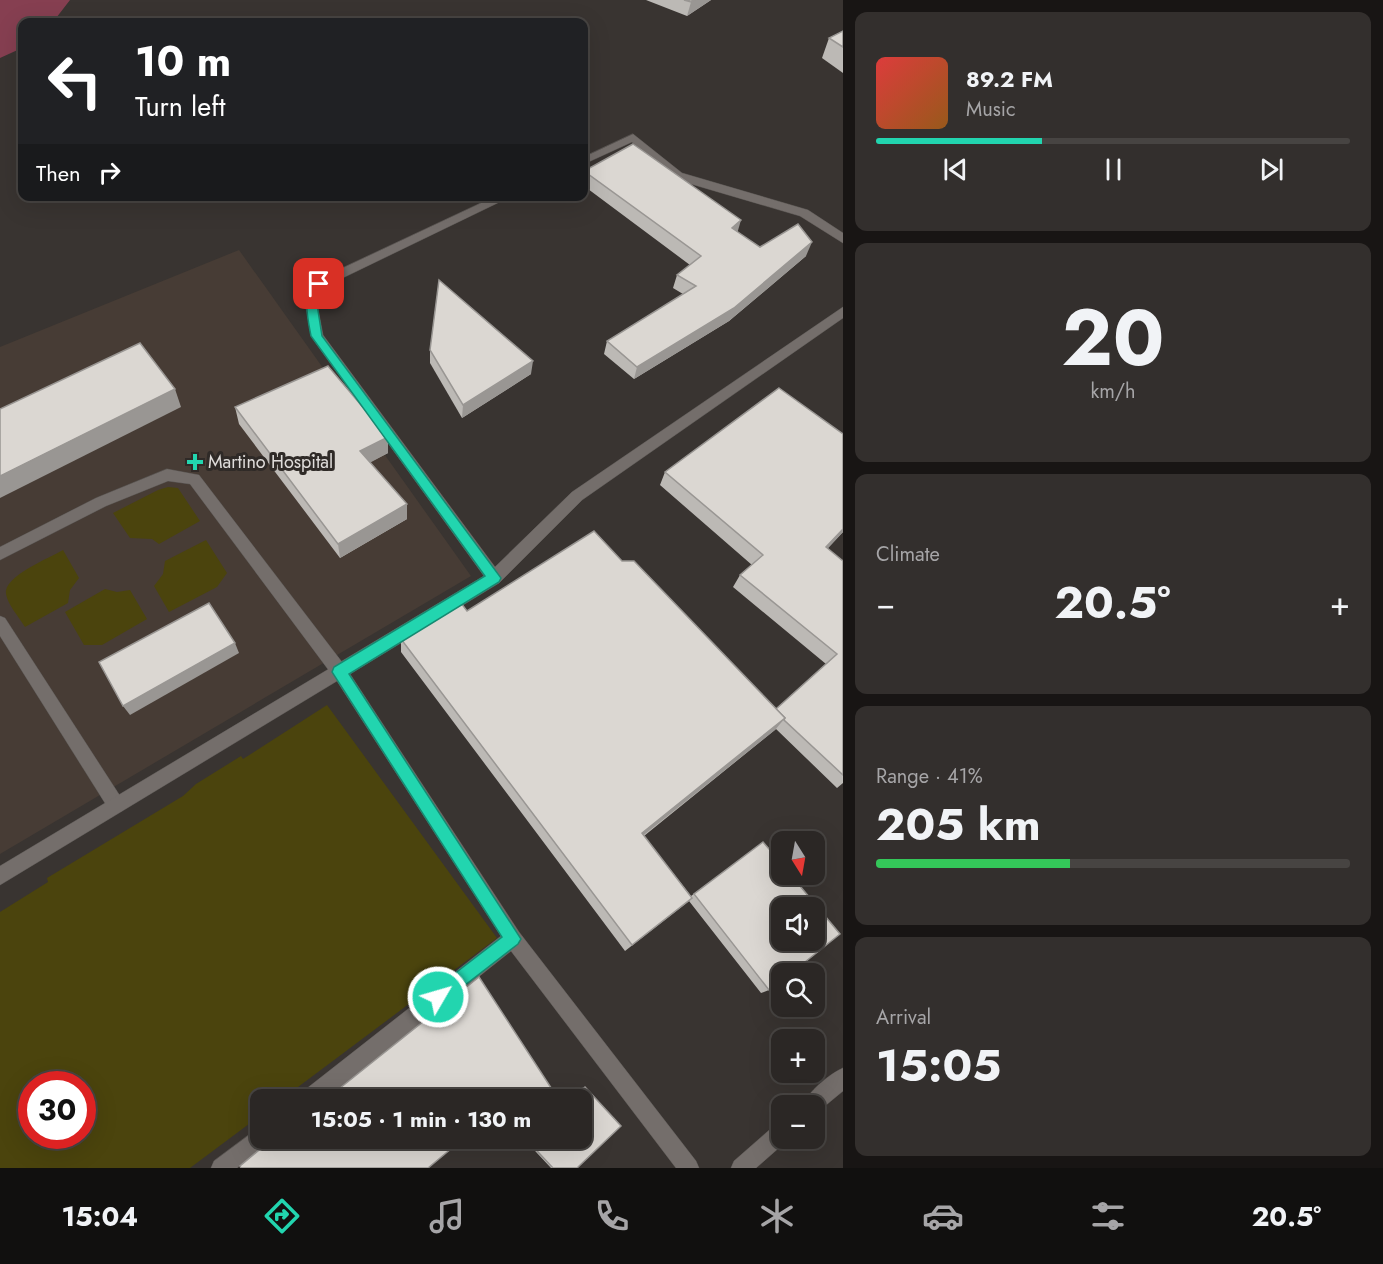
<!DOCTYPE html>
<html lang="en">
<head>
<meta charset="utf-8">
<style>
  body { margin:0; font-family:Jost,sans-serif; background:#332f2d; color:#f1f3f6; height:100vh; display:flex; flex-direction:column; font-size:22px; white-space:nowrap }
  * { box-sizing:border-box; margin:0 }
  p { font-size:20px; color:#a6a5a7 }
  .icon { flex:none; width:33px; height:33px; fill:none; stroke:currentColor; stroke-width:2; stroke-linecap:round; stroke-linejoin:round }
  .map { position:relative; flex:1; overflow:hidden }
  .sheet { display:flex; flex-direction:column; gap:12px; padding:12px; background:#181514; width:540px }
  .sheet>* { flex:none }
  .top-card { position:absolute; left:18px; top:18px; width:570px; height:183px; border-radius:12px; box-shadow:0 6px 24px #0002,0 0 0 2px #474442; background:#202124; color:#fff; overflow:hidden }
  .needle { width:39px; rotate:169deg }
  .buttons { position:absolute; left:771px; top:831px; display:grid; gap:12px }
  .buttons a { display:grid; place-items:center; width:54px; height:54px; border-radius:12px; background:#2b2725; box-shadow:0 6px 24px #0002,0 0 0 2px #474442; font-size:30px }
  .speed { position:absolute; left:18px; top:1071px; display:flex; gap:12px; font-size:30px; font-weight:700; text-align:center }
  .speed>* { display:grid; place-content:center; width:78px; height:78px; border-radius:50%; background:#2b2725; box-shadow:0 6px 24px #0002,0 0 0 2px #474442; line-height:1 }
  .speed .limit { border:9px solid #d22; background:#fff; color:#111 }
  .pin { position:absolute; display:grid; place-items:center; width:51px; height:51px; color:#fff; margin:-26px; border-radius:12px; box-shadow:0 3px 9px #0006 }
  .me { position:absolute; width:66px; margin:-33px; rotate:52deg; stroke-linejoin:round; filter:drop-shadow(0 0 4px #0008) }
  .turn { display:flex; align-items:center; gap:21px; height:126px; padding:0 18px; font-size:27px }
  .turn .icon { width:78px; height:78px; stroke-width:2.5 }
  .turn b { display:block; font-size:42px; line-height:51px }
  .then { display:flex; align-items:center; height:57px; padding:0 18px; background:#0003; gap:12px; font-size:22px }
  .big { font-size:45px; font-weight:700; line-height:1.1 }
  .sheet .widget { flex:1; display:flex; flex-direction:column; justify-content:center; gap:9px; min-width:0; padding:0 21px; border-radius:12px; background:#332f2d }
  .sheet .dial { align-items:center; gap:0 }
  .dial b { font-size:78px; line-height:1 }
  .song { display:flex; align-items:center; gap:18px }
  .cover { width:72px; height:72px; border-radius:9px; background:linear-gradient(135deg,hsl(0 70% 55%),hsl(30 70% 35%)) }
  .played { height:6px; border-radius:3px; background:linear-gradient(90deg,#22d5af 35%,#474442 35%) }
  .keys { display:flex; justify-content:space-around; direction:ltr }
  .heat { display:flex; justify-content:space-between; align-items:center; font-size:33px; direction:ltr }
  .charge { height:9px; border-radius:4px; background:linear-gradient(90deg,#34c759 41%,#474442 0) }
  .trip { position:absolute; left:250px; top:1089px; width:342px; height:60px; border-radius:12px; background:#2b2725; box-shadow:0 6px 24px #0002,0 0 0 2px #474442; font-weight:700; line-height:60px; text-align:center }
  .menu { display:flex; height:96px; justify-content:space-around; align-items:center; background:#11100f; color:#a6a5a7 }
  .menu .icon { width:42px; height:42px }
  .menu .active { color:#22d5af }
  .menu b { font-size:27px; color:#f1f3f6 }
  main { display:flex; flex:1; min-height:0 }
  .map>svg:first-child { display:block }
  .built { fill:#473c35 }
  .green { fill:#4b440d; fill-rule:evenodd }
  .water { fill:#863f51 }
  .lines { fill:none; stroke-linecap:round; stroke-linejoin:round }
  .lane-casing { stroke:#56524f; stroke-width:1 }
  .street-casing { stroke:#56524f; stroke-width:1 }
  .secondary-casing { stroke:#56524f; stroke-width:1 }
  .lane { fill:#746e6b; fill-rule:evenodd }
  .street { fill:#746e6b; fill-rule:evenodd }
  .secondary { fill:#746e6b; fill-rule:evenodd }
  .wall { fill:#bcb9b5 }
  .shaded-wall { fill:#999693 }
  .building { fill:#dbd7d2; stroke:#999693; stroke-width:1.5; fill-rule:evenodd }
  .route { fill:#22d5af; stroke:#168a72; stroke-width:1.5 }
  .poi-dot { fill:#22d5af; stroke:#2f2a27; stroke-width:2 }
  .labels { text-anchor:middle; stroke-width:6; stroke-linejoin:round; paint-order:stroke }
  .poi-label { font-size:18px; fill:#e0dddb; stroke:#2f2a27; text-anchor:start }
</style>
</head>
<body>
<main>
<div class="map">
<svg width="843" height="1168" viewBox="0 0 843 1168">
  <rect width="100%" height="100%" fill="#393431"/>
  <polygon class="built" points="239,250 471,576 0,854 0,347"/>
  <g class="green">
    <polygon points="168,487 178,488 200,521 159,544 152,539 130,538 113,513 158,490"/>
    <polygon points="206,540 227,573 217,587 169,612 154,586 163,574 165,561"/>
    <path d="M63,550L79,578L70,590L68,603L25,627C19,617 8,605 6,594C3,576 50,558 63,550Z"/>
    <polygon points="105,589 117,592 130,590 147,619 102,645 84,645 65,612"/>
    <path d="M327,705L497,938L282,1099L261,1100V1115L190,1168H0V912L48,882L47,878L183,796L196,784L241,756L243,759ZM82,1084V1136H32V1084Z"/>
  </g>
  <polygon class="water" points="0,0 70,0 53,22 22,22 22,48 0,58"/>
  <g class="lines">
    <g class="lane-casing">
      <g id="lane">
        <polygon points="167,469 199,475 345,666 347,671 345,676 339,678 333,676 190,484 168,481 106,506 0,560 0,547 96,498"/>
        <polygon points="0,616 5,618 122,799 125,805 122,811 116,813 110,811 0,636"/>
      </g>
    </g>
    <g class="street-casing">
      <g id="street">
        <polygon points="633,134 682,173 808,210 843,233 843,243 800,216 674,179 632,142 584,164 584,157"/>
        <polygon points="496,196 512,196 324,287 317,304 323,335 495,567 572,492 843,307 843,318 582,500 499,583 350,674 519,932 696,1161 699,1168 676,1168 511,951 324,1100 298,1100 301,1093 501,936 337,681 0,885 0,866 484,576 313,339 305,304 315,281"/>
        <polygon points="261,1126 261,1138 270,1138 268,1143 237,1168 211,1168 214,1161"/>
      </g>
    </g>
    <g class="secondary-casing">
      <g id="secondary">
        <path d="M843,1068V1091L814,1115V1106H802C808,1092 829,1074 843,1068Z"/>
        <polygon points="782,1122 782,1138 789,1139 756,1168 731,1168 734,1161 775,1125"/>
      </g>
    </g>
    <use href="#lane" class="lane"/>
    <use href="#street" class="street"/>
    <use href="#secondary" class="secondary"/>
  </g>
  <g class="wall">
    <polygon points="646,0 711,0 687,16"/>
    <polygon points="843,31 843,73 822,58 829,38"/>
    <polygon points="584,171 737,232 760,247 806,256 729,321 634,379 604,354 607,341 683,294 673,288 677,275 690,265 584,186"/>
    <polygon points="430,350 531,374 462,418 430,363"/>
    <polygon points="235,407 388,453 370,462 407,504 407,519 340,558 239,424"/>
    <polygon points="843,434 843,532 827,549 843,561 843,783 837,788 776,729 644,836 691,896 763,842 769,990 761,993 689,901 625,951 401,652 401,639 467,611 622,561 776,709 826,664 733,587 740,575 752,565 660,485 665,472"/>
    <polygon points="585,1087 621,1126 577,1168 551,1168 523,1138 582,1138 582,1100 568,1100 581,1088"/>
  </g>
  <g class="shaded-wall">
    <polygon points="694,0 711,0 687,16 691,2"/>
    <polygon points="741,220 737,234 732,228"/>
    <polygon points="812,242 806,256 729,321 634,379 637,367"/>
    <polygon points="533,361 531,374 462,418 463,405"/>
    <polygon points="175,389 181,407 0,498 0,476"/>
    <polygon points="388,437 388,453 362,467 360,451"/>
    <polygon points="407,504 407,519 340,558 338,544"/>
    <polygon points="843,529 843,532 817,560 826,547"/>
    <polygon points="235,643 239,653 130,715 123,706"/>
    <polygon points="785,718 775,730 635,842 642,833"/>
  </g>
  <g class="building">
    <polygon points="684,0 694,0 691,2"/>
    <polygon points="843,31 843,47 829,38"/>
    <polygon points="633,144 741,220 732,228 760,247 798,224 812,242 734,308 637,367 607,341 696,286 677,275 701,256 584,171"/>
    <polygon points="439,280 533,361 463,405 430,350"/>
    <polygon points="140,343 175,389 0,476 0,409"/>
    <polygon points="328,366 388,437 360,451 407,504 338,544 235,407"/>
    <polygon points="779,388 843,434 843,529 826,547 843,561 843,775 784,720 785,718 776,709 837,654 740,575 763,555 665,472"/>
    <polygon points="594,531 622,561 634,561 785,718 642,833 692,898 632,945 401,639 461,603 467,611"/>
    <polygon points="209,603 235,643 123,706 99,662"/>
    <path d="M763,842L782,864V874H790L840,934L790,974H782V980L769,990L694,894ZM782,908H814V940H782Z"/>
    <polygon points="479,977 559,1100 325,1100"/>
    <polygon points="585,1087 621,1126 577,1168 553,1168 525,1138 582,1138 582,1100 571,1100"/>
    <polygon points="268,1138 464,1138 428,1168 241,1168 240,1166 265,1145"/>
  </g>
  <path class="route" d="M319,280L325,284L317,304L322,336L501,578L499,582L349,674L521,939L518,944L438,1006L432,1003L430,997L432,991L502,937L332,672L334,667L485,576L311,336C308,320 300,289 319,280Z"/>
  <path class="poi-dot" d="M192 453h6v6h6v6h-6v6h-6v-6h-6v-6h6z"/>
  <g class="labels">
    <g class="poi-label">
      <text x="208" y="468">Martino Hospital</text>
    </g>
  </g>
</svg>
<div class="buttons">
<a><svg class="needle" viewBox="-14 -14 28 28"><path d="M0-13l5 13h-10z" fill="#e53935"/><path d="M0 13l5-13h-10z" fill="#a6a5a7"/></svg></a>
<a><svg class="icon" aria-label="sound" viewBox="0 0 24 24"><path d="M4 9h4l5-4v14l-5-4H4zM17 9q2 3 0 6"/></svg></a>
<a><svg class="icon" aria-label="search" viewBox="0 0 24 24"><circle cx="10" cy="10" r="6"/><path d="M15 15l6 6"/></svg></a>
<a>+</a>
<a>−</a>
</div>
<div class="speed"><div class="limit">30</div></div>
<div class="pin" style="left:319px;top:284px;background:#d93025"><svg class="icon" aria-label="arrive" viewBox="0 0 24 24"><path d="M6 21V4h12l-3 4 3 4H6"/></svg></div>
<svg class="me" style="left:438px;top:997px" viewBox="-20 -20 40 40"><circle r="17" fill="#22d5af" stroke="#fff" stroke-width="3"/><path d="M0-11L8 9 0 5-8 9z" fill="#fff"/></svg>
<div class="trip">15:05 · 1 min · 130 m</div>
<div class="top-card">
<div class="turn"><svg class="icon" aria-label="left" viewBox="0 0 24 24"><path d="M17 20v-9H6M10 6l-5 5 5 5"/></svg><div><b>10 m</b>Turn left</div></div>
<div class="then">Then<svg class="icon" aria-label="right" viewBox="0 0 24 24"><path d="M7 20v-9h11M14 6l5 5-5 5"/></svg></div>
</div>
</div>
<section class="sheet">
<div class="widget">
<div class="song"><i class="cover"></i><div><b>89.2 FM</b><p>Music</p></div></div>
<div class="played"></div>
<div class="keys"><svg class="icon" aria-label="previous" viewBox="0 0 24 24"><path d="M18 5L8 12l10 7zM5 5v14"/></svg><svg class="icon" aria-label="pause" viewBox="0 0 24 24"><path d="M8 5v14M16 5v14"/></svg><svg class="icon" aria-label="next" viewBox="0 0 24 24"><path d="M6 5l10 7-10 7zM19 5v14"/></svg></div>
</div>
<div class="widget dial"><b>20</b><p>km/h</p></div>
<div class="widget"><p>Climate</p>
<div class="heat"><a>−</a><b class="big">20.5°</b><a>+</a></div>
</div>
<div class="widget"><p>Range · 41%</p><b class="big">205 km</b><div class="charge"></div></div>
<div class="widget"><p>Arrival</p><b class="big">15:05</b></div>
</section>
</main>
<nav class="menu">
<b>15:04</b>
<svg class="icon active" aria-label="directions" viewBox="0 0 24 24"><path d="M12 3l9 9-9 9-9-9zM9 14v-3h6M13 9l2 2-2 2"/></svg>
<svg class="icon" aria-label="music" viewBox="0 0 24 24"><path d="M9 18V5l10-2v13"/><circle cx="6" cy="18" r="3"/><circle cx="16" cy="16" r="3"/></svg>
<svg class="icon" aria-label="phone" viewBox="0 0 24 24"><path d="M5 4h4l2 5-3 2q2 4 5 5l2-3 5 2v4C11 20 4 13 5 4z"/></svg>
<svg class="icon" aria-label="climate" viewBox="0 0 24 24"><path d="M12 3v18M4 7l16 10M4 17L20 7"/></svg>
<svg class="icon" aria-label="car" viewBox="0 0 24 24"><path d="M5 17H2v-5l4-1 3-4h7l3 4 3 1v5h-3M9 17h6M6 11h13"/><circle cx="7" cy="17" r="2"/><circle cx="17" cy="17" r="2"/></svg>
<svg class="icon" aria-label="filters" viewBox="0 0 24 24"><path d="M4 7h16M4 17h16"/><circle cx="9" cy="7" r="2"/><circle cx="15" cy="17" r="2"/></svg>
<b>20.5°</b>
</nav>
</body>
</html>
